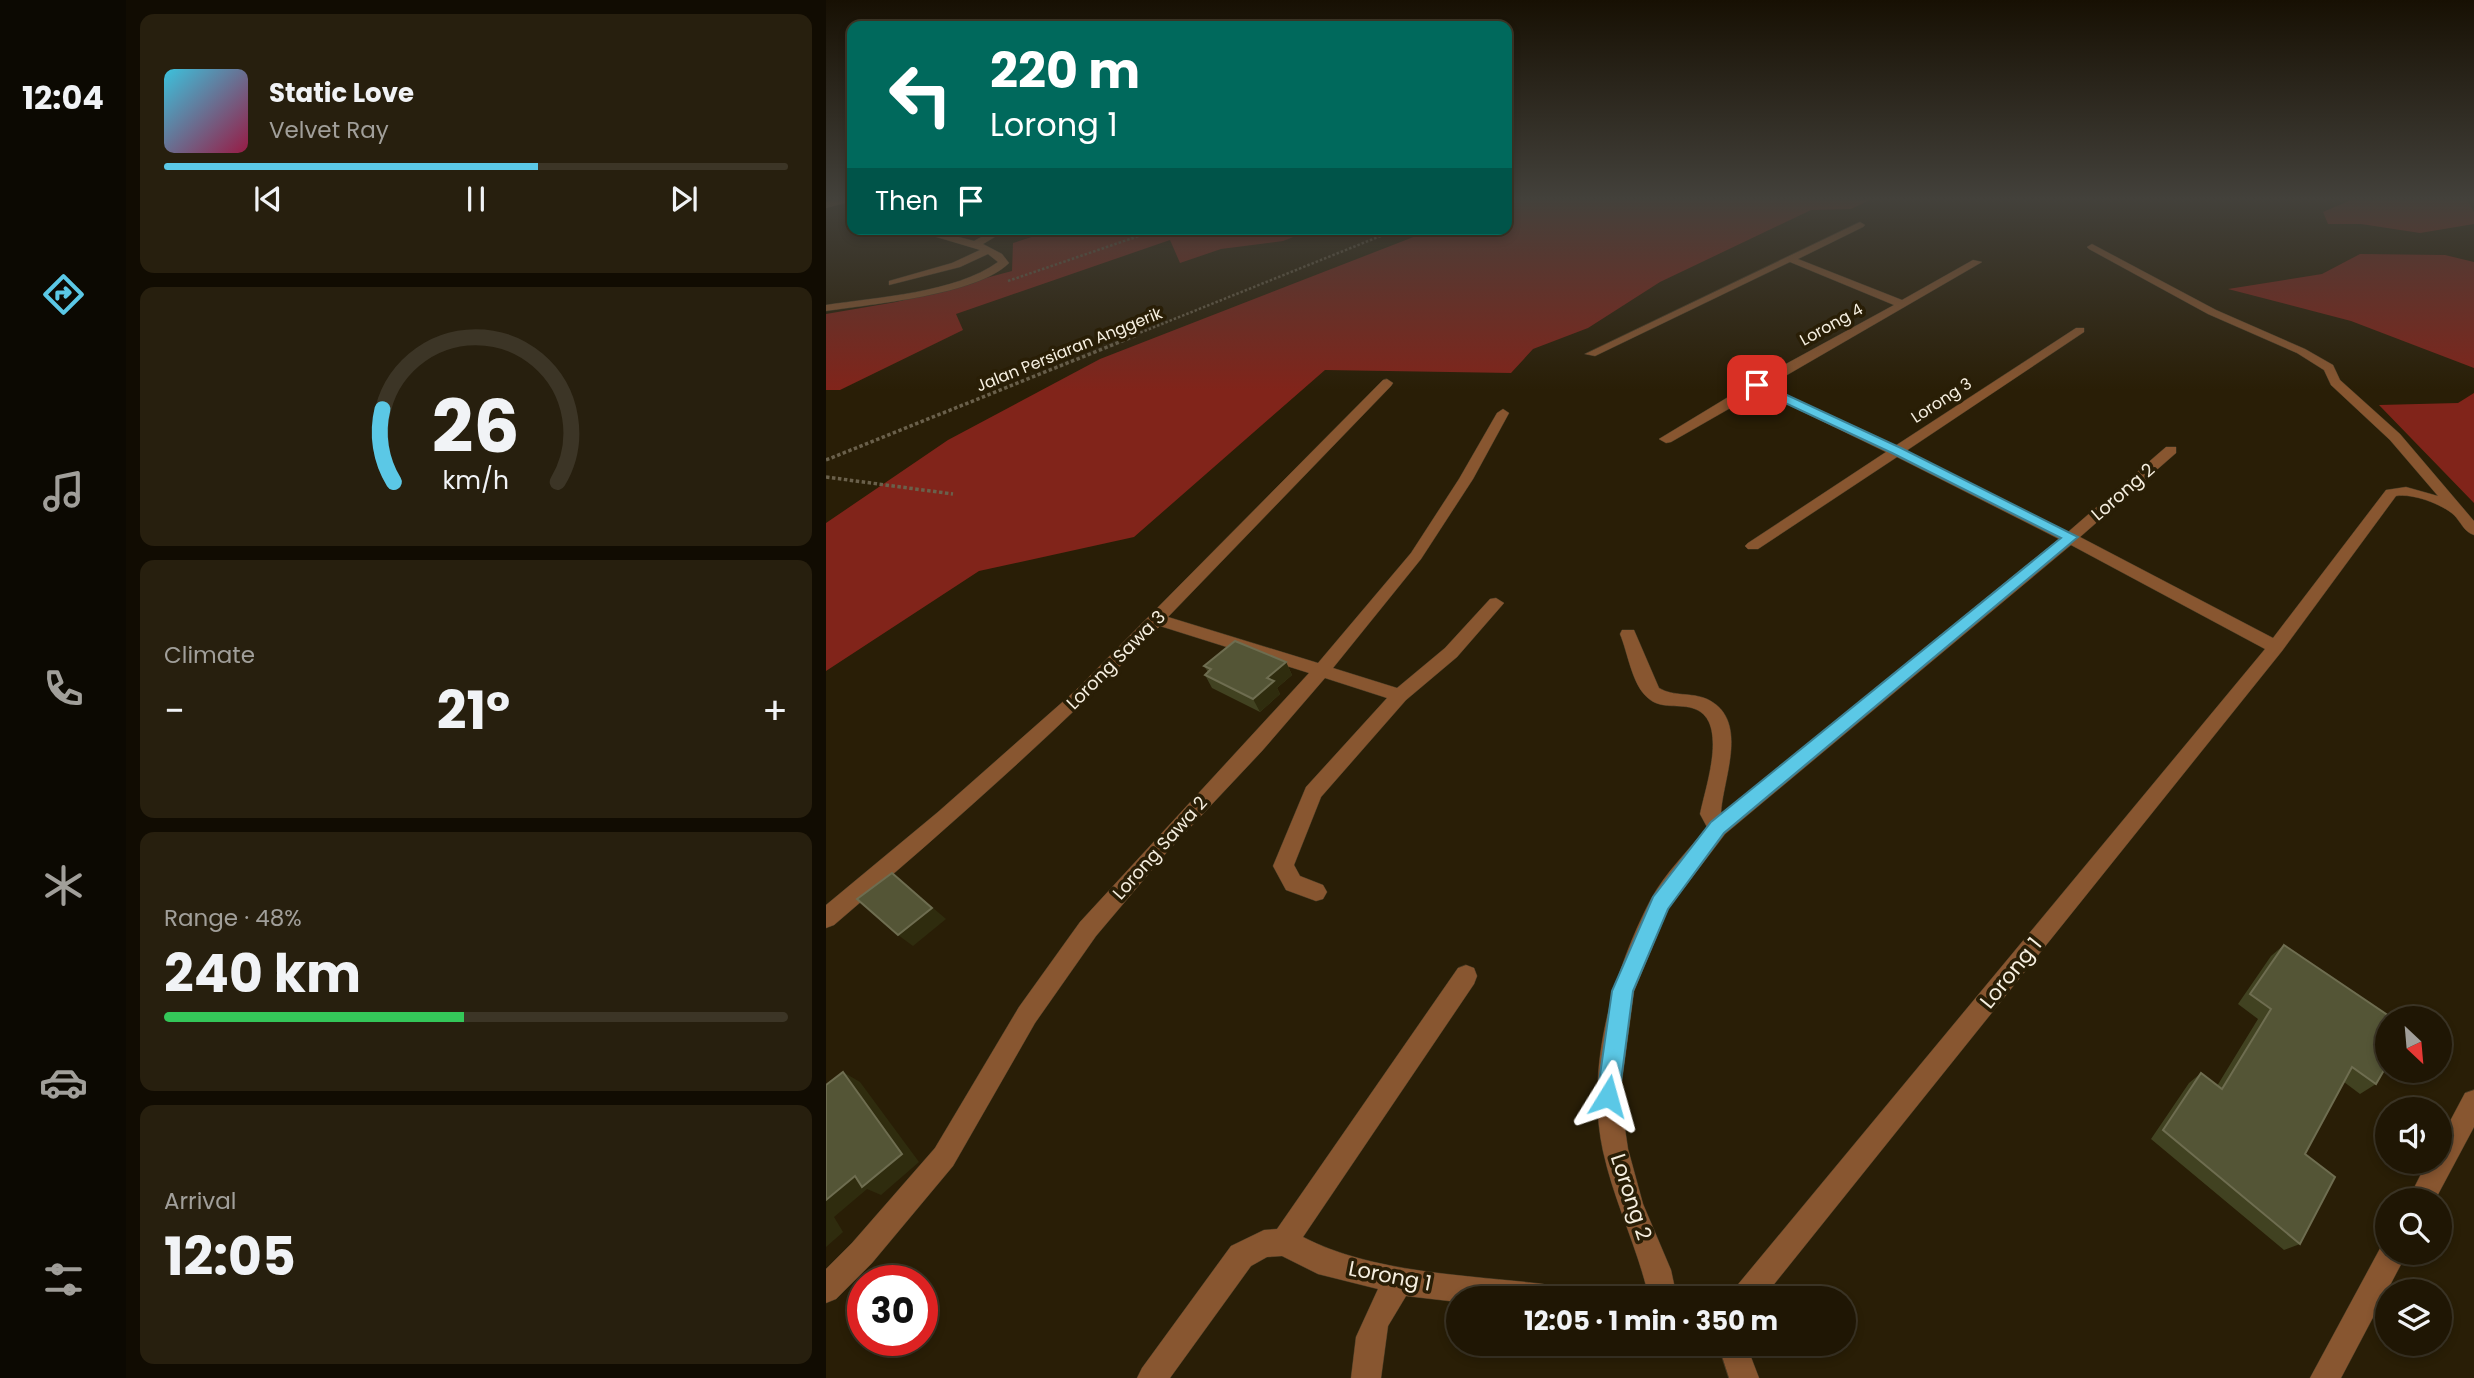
<!DOCTYPE html>
<html lang="en">
<head>
<meta charset="utf-8">
<style>
  body { margin:0; font-family:Poppins,sans-serif; background:#271f0e; color:#f1f3f6; height:100vh; display:flex; flex-direction:column; font-size:26px; white-space:nowrap }
  * { box-sizing:border-box; margin:0 }
  p { font-size:23px; color:#a19f9a }
  .icon { flex:none; width:38px; height:38px; fill:none; stroke:currentColor; stroke-width:2; stroke-linecap:round; stroke-linejoin:round }
  .map { position:relative; flex:1; overflow:hidden }
  .details { display:flex; flex-direction:column; gap:14px; padding:14px; background:#110c02; width:700px }
  .details>* { flex:none }
  .hud { position:absolute; left:21px; top:21px; width:665px; height:214px; border-radius:14px; box-shadow:0 4px 10px #0003,0 0 0 2px #3c3526; background:#00695c; color:#fff; overflow:hidden }
  .needle { width:46px; rotate:154deg }
  .fabs { position:absolute; left:1549px; top:1006px; display:grid; gap:14px }
  .fabs a { display:grid; place-items:center; width:77px; height:77px; border-radius:50%; background:#1f1604; box-shadow:0 4px 10px #0003,0 0 0 2px #3c3526; font-size:35px }
  .speed { position:absolute; left:21px; top:1265px; display:flex; gap:14px; font-size:35px; font-weight:700; text-align:center }
  .speed>* { display:grid; place-content:center; width:91px; height:91px; border-radius:50%; background:#1f1604; box-shadow:0 4px 10px #0003,0 0 0 2px #3c3526; line-height:1 }
  .speed .limit { border:10px solid #d22; background:#fff; color:#111 }
  .pin { position:absolute; display:grid; place-items:center; width:60px; height:60px; color:#fff; margin:-30px; border-radius:14px; box-shadow:0 4px 10px #0006 }
  .me { position:absolute; width:77px; margin:-38px; rotate:8deg; stroke-linejoin:round; filter:drop-shadow(0 0 5px #0008) }
  .turn { display:flex; align-items:center; gap:24px; height:147px; padding:0 28px; font-size:32px }
  .turn .icon { width:91px; height:91px; stroke-width:2.5 }
  .turn b { display:block; font-size:49px; line-height:60px }
  .then { display:flex; align-items:center; height:66px; padding:0 28px; background:#0003; gap:14px; font-size:26px }
  .big { font-size:52px; font-weight:700; line-height:1.1 }
  .details .card { flex:1; display:flex; flex-direction:column; justify-content:center; gap:10px; min-width:0; padding:0 24px; border-radius:14px; background:#271f0e }
  .details .dial { align-items:center; gap:0 }
  .dial svg { height:182px; overflow:visible; fill:none; stroke:#3c3526; stroke-width:7; stroke-linecap:round; text-anchor:middle }
  .dial text { fill:#f1f3f6; stroke:none }
  .song { display:flex; align-items:center; gap:21px }
  .cover { width:84px; height:84px; border-radius:10px; background:linear-gradient(135deg,hsl(190 70% 55%),hsl(340 70% 35%)) }
  .played { height:7px; border-radius:4px; background:linear-gradient(90deg,#5bc8e6 60%,#3c3526 60%) }
  .keys { display:flex; justify-content:space-around; direction:ltr }
  .heat { display:flex; justify-content:space-between; align-items:center; font-size:38px; direction:ltr }
  .charge { height:10px; border-radius:5px; background:linear-gradient(90deg,#34c759 48%,#3c3526 0) }
  .trip { position:absolute; left:620px; top:1286px; width:410px; height:70px; border-radius:35px; background:#1f1604; box-shadow:0 4px 10px #0003,0 0 0 2px #3c3526; font-weight:700; line-height:70px; text-align:center }
  main { display:flex; flex:1; min-height:0 }
  .tabs { display:flex; flex-direction:column; width:126px; justify-content:space-around; align-items:center; background:#0c0902; color:#a19f9a }
  .tabs .icon { width:49px; height:49px }
  .tabs .on { color:#5bc8e6 }
  .tabs b { font-size:32px; color:#f1f3f6 }
  .map>svg:first-child { display:block }
  .forest { fill:#81241a }
  .lines { fill:none; stroke-linecap:round; stroke-linejoin:round }
  .minor-casing { stroke:#463b25; stroke-width:1 }
  .path-far1 { stroke:#6a604b; stroke-width:2.5; stroke-dasharray:2.5 2; stroke-linecap:butt }
  .path { stroke:#6a604b; stroke-width:3.5; stroke-dasharray:3.5 2.5; stroke-linecap:butt }
  .minor { fill:#885630; fill-rule:evenodd }
  .wall { fill:#414221 }
  .shaded-wall { fill:#2f2c0e }
  .building { fill:#545536; stroke:#6e6d50; stroke-width:2 }
  .route { fill:#5bc8e6; stroke:#3b8296; stroke-width:2 }
  .labels { text-anchor:middle; stroke-width:7; stroke-linejoin:round; paint-order:stroke }
  .far-street-label { font-size:16px; fill:#f6efe0; stroke:#291e06 }
  .street-label { font-size:18px; fill:#f6efe0; stroke:#291e06 }
  .near-street-label { font-size:21px; fill:#f6efe0; stroke:#291e06 }
</style>
</head>
<body>
<main>
<nav class="tabs">
<b>12:04</b>
<svg class="icon on" aria-label="directions" viewBox="0 0 24 24"><path d="M12 3l9 9-9 9-9-9zM9 14v-3h6M13 9l2 2-2 2"/></svg>
<svg class="icon" aria-label="music" viewBox="0 0 24 24"><path d="M9 18V5l10-2v13"/><circle cx="6" cy="18" r="3"/><circle cx="16" cy="16" r="3"/></svg>
<svg class="icon" aria-label="phone" viewBox="0 0 24 24"><path d="M5 4h4l2 5-3 2q2 4 5 5l2-3 5 2v4C11 20 4 13 5 4z"/></svg>
<svg class="icon" aria-label="climate" viewBox="0 0 24 24"><path d="M12 3v18M4 7l16 10M4 17L20 7"/></svg>
<svg class="icon" aria-label="car" viewBox="0 0 24 24"><path d="M5 17H2v-5l4-1 3-4h7l3 4 3 1v5h-3M9 17h6M6 11h13"/><circle cx="7" cy="17" r="2"/><circle cx="17" cy="17" r="2"/></svg>
<svg class="icon" aria-label="filters" viewBox="0 0 24 24"><path d="M4 7h16M4 17h16"/><circle cx="9" cy="7" r="2"/><circle cx="15" cy="17" r="2"/></svg>
</nav>
<section class="details">
<div class="card">
<div class="song"><i class="cover"></i><div><b>Static Love</b><p>Velvet Ray</p></div></div>
<div class="played"></div>
<div class="keys"><svg class="icon" aria-label="previous" viewBox="0 0 24 24"><path d="M18 5L8 12l10 7zM5 5v14"/></svg><svg class="icon" aria-label="pause" viewBox="0 0 24 24"><path d="M8 5v14M16 5v14"/></svg><svg class="icon" aria-label="next" viewBox="0 0 24 24"><path d="M6 5l10 7-10 7zM19 5v14"/></svg></div>
</div>
<div class="card dial"><svg viewBox="0 0 100 80">
<path d="M14 69A42 42 0 1 1 86 69"/>
<path d="M14 69A42 42 0 0 1 9 37" stroke="#5bc8e6"/>
<text x="50" y="56" font-size="32" font-weight="700">26</text>
<text x="50" y="72" font-size="11">km/h</text>
</svg></div>
<div class="card"><p>Climate</p>
<div class="heat"><a>−</a><b class="big">21°</b><a>+</a></div>
</div>
<div class="card"><p>Range · 48%</p><b class="big">240 km</b><div class="charge"></div></div>
<div class="card"><p>Arrival</p><b class="big">12:05</b></div>
</section>
<div class="map">
<svg width="1648" height="1378" viewBox="0 0 1648 1378">
  <rect width="100%" height="100%" fill="#291e06"/>
  <g class="forest">
    <polygon points="692,197 1050,197 1025,209 985,210 834,282 762,328 707,349 685,373 499,370 308,537 153,571 0,671 0,523 122,440 274,359 608,229 681,229 681,201"/>
    <polygon points="1532,197 1648,197 1641,199 1648,212 1648,224 1594,233 1535,224 1502,224 1497,212"/>
    <polygon points="231,229 488,229 457,241 395,249 354,263 344,240 130,314 137,330 14,390 0,390 0,314 70,302 186,271 187,243"/>
    <polygon points="1534,254 1619,255 1648,262 1648,368 1525,321 1402,289 1496,274"/>
    <polygon points="1648,393 1648,503 1553,405 1632,403"/>
  </g>
  <g class="lines">
    <g class="minor-casing">
      <g id="minor">
        <polygon points="19,197 26,197 26,201 0,208 0,202"/>
        <path d="M1034,222L1039,225L1037,227L972,259L1076,300L1147,260L1156,262L942,386L1069,446L1250,328H1258V332L1080,451L1242,532L1340,447H1350V453L1254,537L1447,638L1560,490L1580,487L1612,496L1564,440L1505,385L1498,370L1471,353L1382,314L1263,249L1261,247L1266,244L1390,310L1479,349L1507,365L1514,380L1574,434L1648,521V535C1638,532 1635,522 1628,515C1616,504 1586,493 1570,496L1456,651L937,1298H905L909,1288L1439,649L1245,545L899,834L842,909L808,991L794,1095L802,1149L817,1204L845,1270L851,1298H823C812,1248 788,1202 777,1151C759,1069 787,972 825,899C839,873 863,850 881,827L874,814C879,788 903,722 869,709C854,703 835,710 822,698C806,685 802,653 794,634L796,630H808L833,688C848,697 865,692 881,699C925,720 896,780 895,814L1233,539L1071,457L932,549H922L919,546L922,543L1060,452L934,391L845,442L840,443L833,439L927,382L1068,305L964,262L769,356L759,354Z"/>
        <path d="M84,229H102L148,241L170,229H182L157,244L176,254L183,263C151,295 46,304 0,311V305C52,297 129,293 172,262L162,254L134,267L63,285V281L126,263L154,250Z"/>
        <path d="M561,379L567,383L565,386L342,617L492,663L585,553L633,479L671,413L677,409L683,413L647,479L595,559L507,668L571,688L619,648L664,599L670,598L678,603L631,657L580,700L495,797L468,865L474,876L497,885L501,892L497,899L490,901L460,890L447,866L480,787L561,698L499,678L436,751L341,852L270,936L209,1023L127,1166L46,1263L10,1299L0,1303V1269L26,1243L109,1148L193,1007L254,922L483,673L334,626C231,732 120,829 8,925L0,928V905L112,812L249,691L557,380Z"/>
        <path d="M640,965L648,968L651,976L648,984L477,1237C546,1273 641,1275 717,1284L727,1288L731,1298H632V1302L580,1296L562,1326L555,1378H525L530,1337L552,1289L492,1274L456,1256L441,1257L425,1266L344,1378H311L316,1368L405,1246L438,1230L451,1229L632,968Z"/>
        <polygon points="1648,1090 1648,1127 1609,1200 1582,1200 1601,1162 1614,1162 1614,1140 1639,1093"/>
        <polygon points="1561,1242 1561,1253 1581,1253 1515,1378 1484,1378 1557,1243"/>
        <polygon points="892,1344 920,1344 933,1378 903,1378"/>
      </g>
    </g>
    <g class="path-far1">
      <polyline points="182,281 333,229"/>
      <polyline points="306,336 572,229"/>
    </g>
    <g class="path">
      <polyline points="0,460 311,335"/>
      <polyline points="0,477 127,494"/>
    </g>
    <use href="#minor" class="minor"/>
  </g>
  <g class="wall">
    <polygon points="460,662 466,675 451,688 454,694 434,712 386,688 379,675 382,672 378,666"/>
    <polygon points="1458,945 1550,1084 1534,1094 1518,1082 1479,1154 1474,1244 1458,1250 1325,1139 1363,1083 1375,1073 1391,1086 1432,1019 1412,1004 1445,956"/>
  </g>
  <g class="shaded-wall">
    <polygon points="460,662 466,675 451,688 454,694 434,712 427,699 441,678"/>
    <polygon points="80,885 120,919 87,946 72,935"/>
    <polygon points="17,1072 34,1082 93,1162 55,1195 41,1189 8,1217 17,1232 0,1247 0,1200"/>
  </g>
  <g class="building">
    <polygon points="409,641 460,662 441,678 448,681 427,699 379,675 385,669 378,666"/>
    <polygon points="66,873 106,908 72,935 31,899"/>
    <polygon points="1458,945 1566,1018 1561,1018 1561,1065 1550,1084 1526,1067 1479,1154 1509,1177 1474,1244 1337,1130 1375,1073 1396,1089 1445,1009 1424,994"/>
    <polygon points="17,1072 76,1154 36,1187 29,1176 0,1200 0,1085"/>
  </g>
  <linearGradient id="sky" x2="0" y2="1"><stop stop-color="#171003"/><stop offset="0.51" stop-color="#43413b"/><stop offset="1" stop-color="#43413b" stop-opacity="0"/></linearGradient>
  <rect width="1648" height="390" fill="url(#sky)"/>
  <polygon class="route" points="927,383 935,383 1075,448 1252,537 898,833 842,909 807,991 793,1096 790,1103 782,1107 774,1103 771,1096 786,991 827,897 885,822 1235,538 1066,453 927,388"/>
  <g class="labels">
    <g class="far-street-label">
      <text transform="translate(1005 324) rotate(-29)" y="6">Lorong 4</text>
      <text transform="translate(243 349) rotate(-22)" y="6">Jalan Persiaran Anggerik</text>
      <text transform="translate(1115 400) rotate(-33)" y="6">Lorong 3</text>
    </g>
    <g class="street-label">
      <text transform="translate(1297 492) rotate(-41)" y="6">Lorong 2</text>
      <text transform="translate(290 660) rotate(-45)" y="6">Lorong Sawa 3</text>
      <text transform="translate(334 848) rotate(-48)" y="6">Lorong Sawa 2</text>
    </g>
    <g class="near-street-label">
      <text transform="translate(1185 973) rotate(-51)" y="7">Lorong 1</text>
      <text transform="translate(805 1197) rotate(72)" y="7">Lorong 2</text>
      <text transform="translate(564 1276) rotate(11)" y="7">Lorong 1</text>
    </g>
  </g>
</svg>
<div class="fabs">
<a><svg class="needle" viewBox="-14 -14 28 28"><path d="M0-13l5 13h-10z" fill="#e53935"/><path d="M0 13l5-13h-10z" fill="#a19f9a"/></svg></a>
<a><svg class="icon" aria-label="sound" viewBox="0 0 24 24"><path d="M4 9h4l5-4v14l-5-4H4zM17 9q2 3 0 6"/></svg></a>
<a><svg class="icon" aria-label="search" viewBox="0 0 24 24"><circle cx="10" cy="10" r="6"/><path d="M15 15l6 6"/></svg></a>
<a><svg class="icon" aria-label="layers" viewBox="0 0 24 24"><path d="M12 4l9 5-9 5-9-5zM3 14l9 5 9-5"/></svg></a>
</div>
<div class="speed"><div class="limit">30</div></div>
<div class="pin" style="left:931px;top:385px;background:#d93025"><svg class="icon" aria-label="arrive" viewBox="0 0 24 24"><path d="M6 21V4h12l-3 4 3 4H6"/></svg></div>
<svg class="me" style="left:782px;top:1096px" viewBox="-20 -20 40 40"><path d="M0-17L14 15 0 8-14 15z" fill="#5bc8e6" stroke="#fff" stroke-width="4"/></svg>
<div class="trip">12:05 · 1 min · 350 m</div>
<div class="hud">
<div class="turn"><svg class="icon" aria-label="left" viewBox="0 0 24 24"><path d="M17 20v-9H6M10 6l-5 5 5 5"/></svg><div><b>220 m</b>Lorong 1</div></div>
<div class="then">Then<svg class="icon" aria-label="arrive" viewBox="0 0 24 24"><path d="M6 21V4h12l-3 4 3 4H6"/></svg></div>
</div>
</div>
</main>
</body>
</html>
